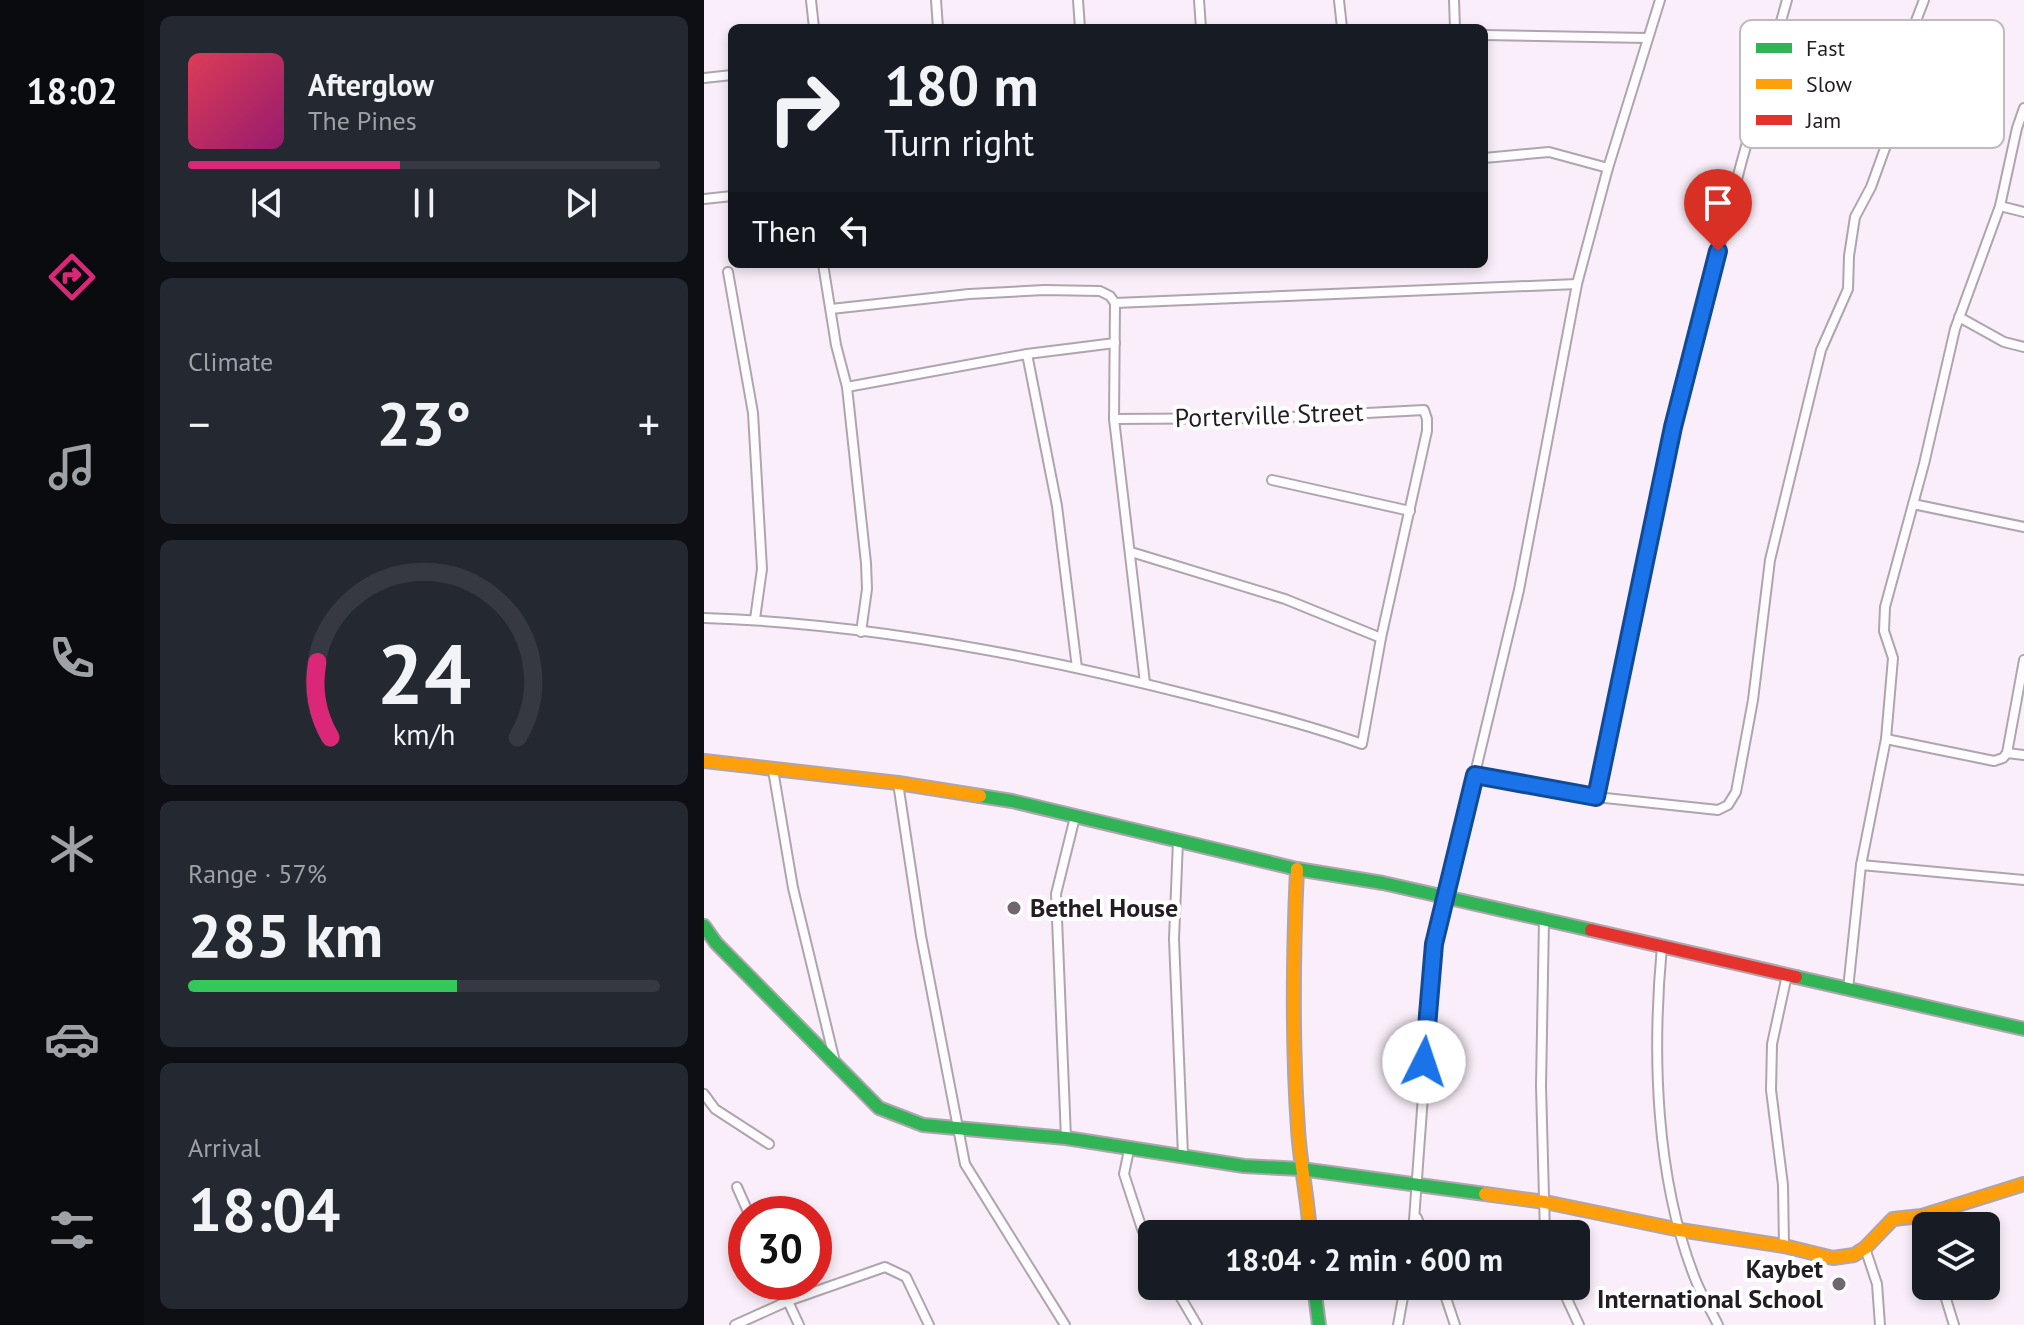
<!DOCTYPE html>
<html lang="en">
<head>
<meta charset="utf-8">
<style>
  body { margin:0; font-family:"PT Sans",sans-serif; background:#242831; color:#f1f3f6; height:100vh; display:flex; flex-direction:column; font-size:30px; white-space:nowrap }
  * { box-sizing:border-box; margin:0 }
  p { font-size:26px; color:#9ea1a6 }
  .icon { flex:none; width:44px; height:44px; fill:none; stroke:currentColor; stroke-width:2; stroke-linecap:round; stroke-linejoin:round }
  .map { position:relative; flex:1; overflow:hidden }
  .panel { display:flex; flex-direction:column; gap:16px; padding:16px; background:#0d0f14; width:560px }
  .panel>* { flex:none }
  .guide { position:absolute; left:24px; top:24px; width:760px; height:244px; border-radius:12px; box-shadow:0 4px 12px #0003; background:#171b24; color:#f1f3f6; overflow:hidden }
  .tools { position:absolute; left:1208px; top:1212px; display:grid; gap:16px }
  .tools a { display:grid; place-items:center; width:88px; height:88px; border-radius:12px; background:#171b24; box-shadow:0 4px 12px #0003; font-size:40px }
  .speed { position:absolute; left:24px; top:1196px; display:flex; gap:16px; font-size:40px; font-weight:700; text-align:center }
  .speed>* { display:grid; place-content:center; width:104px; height:104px; border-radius:50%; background:#171b24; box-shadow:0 4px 12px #0003; line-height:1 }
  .speed .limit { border:12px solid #d22; background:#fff; color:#111 }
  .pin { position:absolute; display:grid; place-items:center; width:68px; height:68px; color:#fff; margin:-82px -34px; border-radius:50% 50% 50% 0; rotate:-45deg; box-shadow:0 0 8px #0007 }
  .pin .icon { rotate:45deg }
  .me { position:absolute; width:88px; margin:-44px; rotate:4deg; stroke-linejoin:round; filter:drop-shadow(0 0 6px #0008) }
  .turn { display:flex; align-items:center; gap:28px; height:168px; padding:0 24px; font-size:36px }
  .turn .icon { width:104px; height:104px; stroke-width:2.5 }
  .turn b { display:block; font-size:56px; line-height:68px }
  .then { display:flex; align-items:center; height:76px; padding:0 24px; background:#0003; gap:16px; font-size:30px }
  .big { font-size:60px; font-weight:600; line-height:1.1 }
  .panel .tile { flex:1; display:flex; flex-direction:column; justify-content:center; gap:12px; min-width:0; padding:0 28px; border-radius:12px; background:#242831 }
  .panel .dial { align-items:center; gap:0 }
  .dial svg { height:208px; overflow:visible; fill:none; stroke:#363941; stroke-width:7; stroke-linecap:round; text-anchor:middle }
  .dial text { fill:#f1f3f6; stroke:none }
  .song { display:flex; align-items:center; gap:24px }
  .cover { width:96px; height:96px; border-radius:12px; background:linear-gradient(135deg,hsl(350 70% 55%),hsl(320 70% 35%)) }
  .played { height:8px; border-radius:4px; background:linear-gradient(90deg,#db2777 45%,#363941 45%) }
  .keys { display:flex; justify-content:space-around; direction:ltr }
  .heat { display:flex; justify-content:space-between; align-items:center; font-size:44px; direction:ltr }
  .charge { height:12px; border-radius:6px; background:linear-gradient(90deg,#34c759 57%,#363941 0) }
  .trip { position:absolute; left:434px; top:1220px; width:452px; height:80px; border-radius:12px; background:#171b24; box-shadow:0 4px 12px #0003; font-weight:600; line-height:80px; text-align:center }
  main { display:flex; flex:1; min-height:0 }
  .dock { display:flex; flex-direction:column; width:144px; justify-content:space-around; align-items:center; background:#090b0e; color:#9ea1a6 }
  .dock .icon { width:56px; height:56px }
  .dock .active { color:#db2777 }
  .dock b { font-size:36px; color:#f1f3f6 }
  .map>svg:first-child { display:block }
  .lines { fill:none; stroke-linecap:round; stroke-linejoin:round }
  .street-casing { stroke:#aea5ae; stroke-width:12 }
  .fast-casing { stroke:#aea5ae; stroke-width:16 }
  .slow-casing { stroke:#aea5ae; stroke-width:16 }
  .jam-casing { stroke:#aea5ae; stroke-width:16 }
  .street { stroke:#fefcfe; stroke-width:8 }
  .fast { stroke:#30b455; stroke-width:12 }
  .slow { stroke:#ff9f0a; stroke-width:12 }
  .jam { stroke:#e5322d; stroke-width:12 }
  .route-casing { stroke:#114b97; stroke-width:20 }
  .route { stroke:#1a73e8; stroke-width:14 }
  .poi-dot { fill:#6f666f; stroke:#fff; stroke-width:3 }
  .labels { text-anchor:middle; stroke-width:8; stroke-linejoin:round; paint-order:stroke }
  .street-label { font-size:26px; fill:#251d24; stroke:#fff }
  .poi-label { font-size:26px; font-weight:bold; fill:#251d24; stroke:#fff; text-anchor:start }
  .key { fill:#fff; stroke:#bebbbd; stroke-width:2 }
  .key-label { font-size:22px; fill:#251d24 }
</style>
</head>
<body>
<main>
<nav class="dock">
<b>18:02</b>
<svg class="icon active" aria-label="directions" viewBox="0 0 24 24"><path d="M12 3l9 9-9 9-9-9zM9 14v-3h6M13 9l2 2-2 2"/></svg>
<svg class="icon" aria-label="music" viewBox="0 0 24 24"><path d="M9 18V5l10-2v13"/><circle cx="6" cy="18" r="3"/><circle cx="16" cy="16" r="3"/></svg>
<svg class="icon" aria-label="phone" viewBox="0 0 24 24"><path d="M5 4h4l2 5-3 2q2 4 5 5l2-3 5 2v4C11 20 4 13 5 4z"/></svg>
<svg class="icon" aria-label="climate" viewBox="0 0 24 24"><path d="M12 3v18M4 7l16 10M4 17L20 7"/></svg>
<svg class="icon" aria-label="car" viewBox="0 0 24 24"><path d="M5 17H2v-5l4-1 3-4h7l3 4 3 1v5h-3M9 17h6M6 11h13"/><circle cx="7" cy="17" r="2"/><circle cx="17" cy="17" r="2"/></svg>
<svg class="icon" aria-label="filters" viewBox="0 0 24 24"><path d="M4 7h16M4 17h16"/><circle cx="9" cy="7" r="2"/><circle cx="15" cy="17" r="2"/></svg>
</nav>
<section class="panel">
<div class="tile">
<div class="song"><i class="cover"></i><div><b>Afterglow</b><p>The Pines</p></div></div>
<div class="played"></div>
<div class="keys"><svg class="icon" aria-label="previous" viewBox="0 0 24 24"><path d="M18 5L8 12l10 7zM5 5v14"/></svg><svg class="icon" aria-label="pause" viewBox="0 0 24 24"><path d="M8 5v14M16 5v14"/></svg><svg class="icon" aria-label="next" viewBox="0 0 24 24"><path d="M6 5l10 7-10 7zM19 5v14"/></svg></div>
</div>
<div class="tile"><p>Climate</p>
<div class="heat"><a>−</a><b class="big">23°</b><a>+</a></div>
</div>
<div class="tile dial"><svg viewBox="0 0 100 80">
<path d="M14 69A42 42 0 1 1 86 69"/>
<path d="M14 69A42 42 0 0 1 9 40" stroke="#db2777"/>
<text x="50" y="56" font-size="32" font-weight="700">24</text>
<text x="50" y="72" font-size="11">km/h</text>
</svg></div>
<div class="tile"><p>Range · 57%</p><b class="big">285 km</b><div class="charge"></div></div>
<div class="tile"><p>Arrival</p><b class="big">18:04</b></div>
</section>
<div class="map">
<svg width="1320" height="1325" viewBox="0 0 1320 1325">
  <rect width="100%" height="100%" fill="#f9eef9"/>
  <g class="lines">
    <g class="street-casing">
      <g id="street">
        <polyline points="107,0 110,28"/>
        <polyline points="232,0 234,28"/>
        <polyline points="374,0 376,28"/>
        <polyline points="495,0 497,28"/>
        <polyline points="635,0 638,28"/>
        <polyline points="750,0 751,28"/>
        <polyline points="780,35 943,38"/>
        <polyline points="0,78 28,75"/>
        <polyline points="780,158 845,152 904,168"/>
        <polyline points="0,199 28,196"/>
        <polyline points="1296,206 1320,212"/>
        <polyline points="119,264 132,345 143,387 162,563 163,589 157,632"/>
        <polyline points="24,272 49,413 58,569 51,619"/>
        <polyline points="411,303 873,284"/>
        <polyline points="127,309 265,294 340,290 396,291 406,296 411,303 410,419 441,683"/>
        <polyline points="1255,317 1300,342 1320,347"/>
        <polyline points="323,354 353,506 373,668"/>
        <polyline points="143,387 323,354 411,343"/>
        <polyline points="568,480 706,511"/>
        <polyline points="1209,504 1320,527"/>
        <polyline points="427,552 581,599 677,638"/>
        <path d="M0,618C164,623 335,656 494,697C548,711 605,725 658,744L677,638L723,431V419L720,410L568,418L410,419"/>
        <polyline points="1182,739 1290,761 1299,758 1303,753 1320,660"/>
        <polyline points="1303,753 1320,755"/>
        <polyline points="69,770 89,888 132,1066"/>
        <polyline points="771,775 892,797 1014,810 1024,805 1032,792 1049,700 1066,560 1117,350 1144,289 1145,256 1151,217 1167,187 1197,104 1210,26 1220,0"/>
        <polyline points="194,783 217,936 261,1164 361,1325"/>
        <polyline points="892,797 969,427 1037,164 1083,0"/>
        <polyline points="474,841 470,939 479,1155"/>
        <polyline points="1157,865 1320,880"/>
        <polyline points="840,919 837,1086 841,1234"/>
        <path d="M958,946C948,1053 951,1179 992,1281C998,1296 1007,1310 1014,1325"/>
        <polyline points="1144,989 1157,865 1182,739 1189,658 1180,631 1181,607 1220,464 1251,329 1296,206 1313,128 1320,108"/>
        <polyline points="0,1094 11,1109 65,1144"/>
        <polyline points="362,1138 352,894 371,817"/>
        <polyline points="425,1150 420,1174 438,1229 448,1247"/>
        <polyline points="33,1187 45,1214"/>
        <polyline points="1218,1216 1222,1229"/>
        <polyline points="713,1218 719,1234"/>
        <polyline points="709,1234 730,944 815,590 873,284 904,168 956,0"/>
        <polyline points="1080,1246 1079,1185 1067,1090 1068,1044 1083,975"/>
        <polyline points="1161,1248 1173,1284 1176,1325"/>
        <polyline points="75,1282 95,1325"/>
        <polyline points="470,1286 493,1325"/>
        <polyline points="738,1286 751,1325"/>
        <polyline points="857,1286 875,1325"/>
        <polyline points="1238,1286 1250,1325"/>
        <polyline points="31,1325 84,1301 181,1267 202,1277 225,1325"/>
        <polyline points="694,1325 701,1286"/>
      </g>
    </g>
    <g class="fast-casing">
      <g id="fast">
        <polyline points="276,796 308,801 593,869 679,883 887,930"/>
        <polyline points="0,926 12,943 175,1108 219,1125 362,1138 540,1166 597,1169 781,1194"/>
        <polyline points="1092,977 1320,1029"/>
        <polyline points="610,1286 615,1325"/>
      </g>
    </g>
    <g class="slow-casing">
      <g id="slow">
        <polyline points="0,761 194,783 276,796"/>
        <path d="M593,869C589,956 588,1043 594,1129C596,1164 604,1199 606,1234"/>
        <polyline points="781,1194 841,1202 976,1230 1080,1246 1129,1258 1150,1255 1161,1248 1189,1219 1218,1216 1320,1184"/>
      </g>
    </g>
    <g class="jam-casing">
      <polyline id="jam" points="887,930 1092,977"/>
    </g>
    <use href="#street" class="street"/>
    <use href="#fast" class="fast"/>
    <use href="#slow" class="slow"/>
    <use href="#jam" class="jam"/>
  </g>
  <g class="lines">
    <g class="route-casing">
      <polyline id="route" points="720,1062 730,944 771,775 892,797 969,427 1014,251"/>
    </g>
    <use href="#route" class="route"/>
  </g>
  <g class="poi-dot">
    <circle cx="310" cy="908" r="8"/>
    <circle cx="1135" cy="1284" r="8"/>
  </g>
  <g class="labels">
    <g class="street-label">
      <text transform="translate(565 415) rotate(-2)" y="9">Porterville Street</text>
    </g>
    <g class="poi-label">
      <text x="326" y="917">Bethel House</text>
      <text x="1119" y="1278" text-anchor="end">Kaybet<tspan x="1119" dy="30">International School</tspan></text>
    </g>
  </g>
  <rect x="1036" y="20" width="264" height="128" rx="12" class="key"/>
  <rect x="1052" y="43" width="36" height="10" fill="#30b455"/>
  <rect x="1052" y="79" width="36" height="10" fill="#ff9f0a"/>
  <rect x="1052" y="115" width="36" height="10" fill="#e5322d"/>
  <g class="key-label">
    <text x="1102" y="56">Fast</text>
    <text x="1102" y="92">Slow</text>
    <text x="1102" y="128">Jam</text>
  </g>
</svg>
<div class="tools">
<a><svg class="icon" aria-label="layers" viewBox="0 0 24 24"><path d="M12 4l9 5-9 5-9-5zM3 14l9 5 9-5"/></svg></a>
</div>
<div class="speed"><div class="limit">30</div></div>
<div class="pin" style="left:1014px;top:251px;background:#d93025"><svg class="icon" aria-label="arrive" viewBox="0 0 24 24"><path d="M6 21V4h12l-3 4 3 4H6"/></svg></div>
<svg class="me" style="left:720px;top:1062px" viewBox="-20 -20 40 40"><circle r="19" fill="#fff"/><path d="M0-13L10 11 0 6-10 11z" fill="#1a73e8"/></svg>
<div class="trip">18:04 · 2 min · 600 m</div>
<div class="guide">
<div class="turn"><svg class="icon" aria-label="right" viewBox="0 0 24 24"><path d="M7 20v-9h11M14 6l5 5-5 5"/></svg><div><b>180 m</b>Turn right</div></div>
<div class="then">Then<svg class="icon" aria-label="left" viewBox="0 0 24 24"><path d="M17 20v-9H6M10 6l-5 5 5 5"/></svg></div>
</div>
</div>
</main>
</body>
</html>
